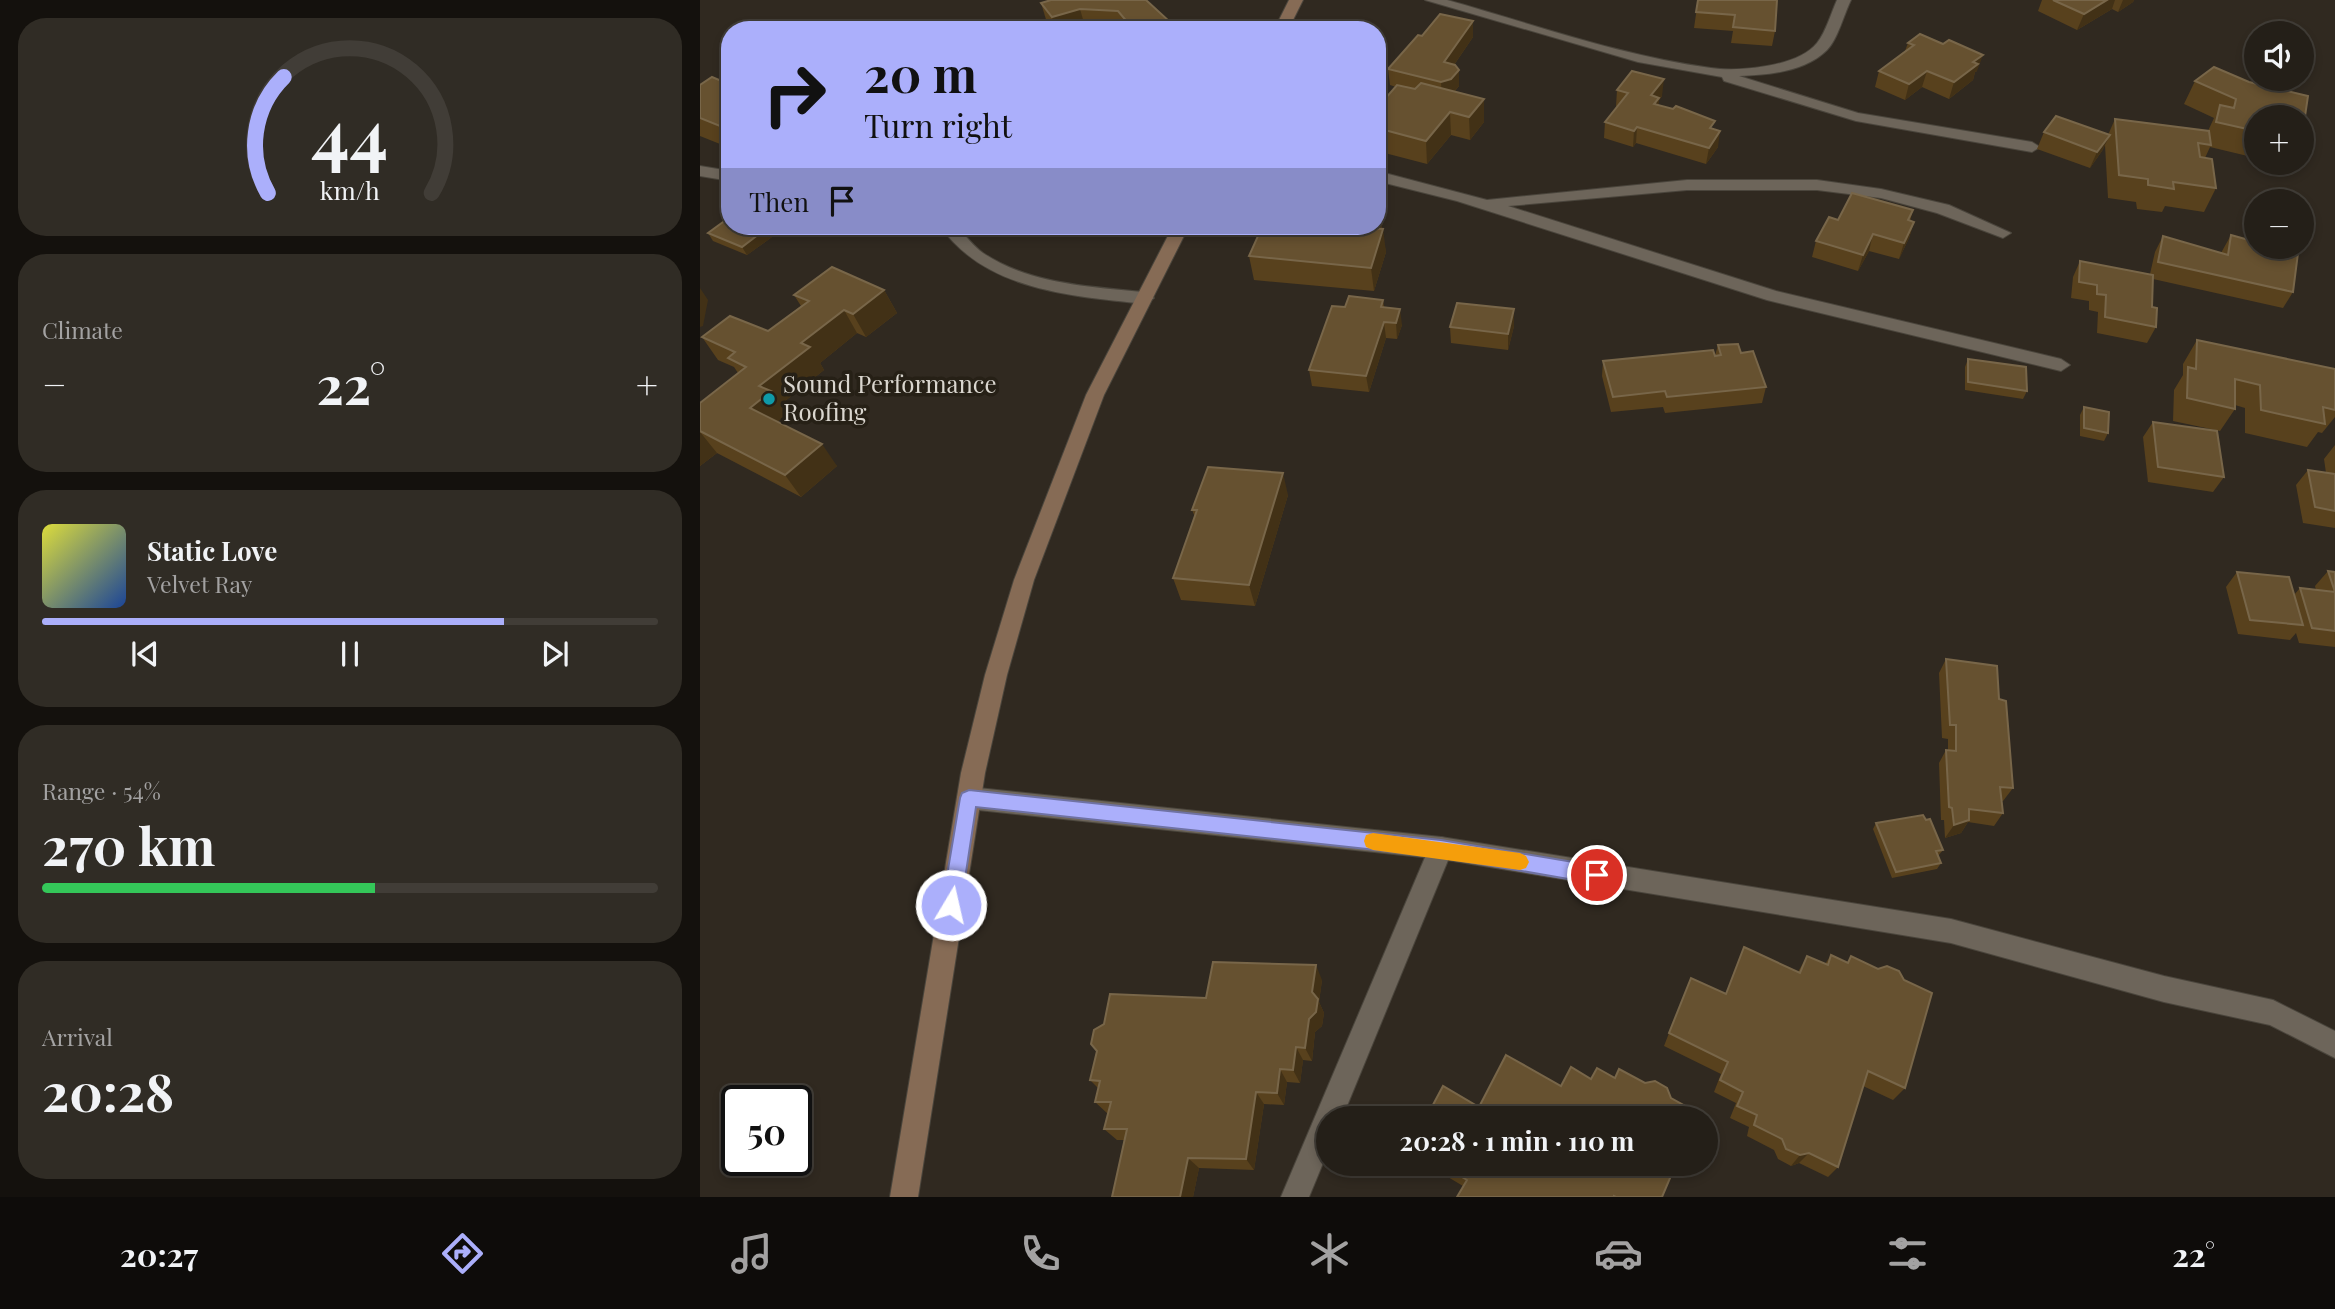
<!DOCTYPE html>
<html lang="en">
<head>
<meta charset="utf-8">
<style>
  body { margin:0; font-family:"Playfair Display",serif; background:#302c25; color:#f1f3f6; height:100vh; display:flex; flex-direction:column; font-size:26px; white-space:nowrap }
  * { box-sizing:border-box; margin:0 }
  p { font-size:23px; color:#a3a2a2 }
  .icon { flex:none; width:38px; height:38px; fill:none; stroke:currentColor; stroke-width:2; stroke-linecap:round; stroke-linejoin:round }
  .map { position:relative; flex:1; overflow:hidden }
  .details { display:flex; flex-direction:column; gap:18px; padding:18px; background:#14110d; width:700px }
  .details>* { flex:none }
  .banner { position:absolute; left:21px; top:21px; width:665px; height:214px; border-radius:28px; box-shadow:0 4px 10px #0003,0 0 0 2px #413d37; background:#abaffb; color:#111; overflow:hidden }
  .fabs { position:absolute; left:1544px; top:21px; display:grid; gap:14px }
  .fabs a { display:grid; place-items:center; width:70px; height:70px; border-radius:50%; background:#241f18; box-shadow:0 4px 10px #0003,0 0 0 2px #413d37; font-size:35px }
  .speed { position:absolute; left:21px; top:1085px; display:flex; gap:14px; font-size:35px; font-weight:700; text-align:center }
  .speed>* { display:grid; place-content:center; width:91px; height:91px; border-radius:50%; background:#241f18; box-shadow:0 4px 10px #0003,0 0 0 2px #413d37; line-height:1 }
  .speed .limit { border:4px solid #111; border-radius:10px; background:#fff; color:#111 }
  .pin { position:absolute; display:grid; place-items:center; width:60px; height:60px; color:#fff; margin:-30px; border:4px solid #fff; border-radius:50%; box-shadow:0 2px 7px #0007 }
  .me { position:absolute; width:77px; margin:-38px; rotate:9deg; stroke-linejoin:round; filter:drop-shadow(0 0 5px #0008) }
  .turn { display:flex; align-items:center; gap:24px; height:147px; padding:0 28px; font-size:32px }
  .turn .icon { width:91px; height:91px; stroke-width:2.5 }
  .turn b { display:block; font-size:49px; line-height:60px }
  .then { display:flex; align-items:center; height:66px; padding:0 28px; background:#0003; gap:14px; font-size:26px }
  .big { font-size:52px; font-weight:700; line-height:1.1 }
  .details .widget { flex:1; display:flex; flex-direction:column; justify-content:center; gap:10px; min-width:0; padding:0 24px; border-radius:28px; background:#302c25 }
  .details .dial { align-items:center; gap:0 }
  .dial svg { height:182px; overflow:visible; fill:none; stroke:#413d37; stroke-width:7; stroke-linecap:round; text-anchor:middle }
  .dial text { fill:#f1f3f6; stroke:none }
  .song { display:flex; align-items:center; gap:21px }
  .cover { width:84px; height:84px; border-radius:10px; background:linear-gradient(135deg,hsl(60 70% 55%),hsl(220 70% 35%)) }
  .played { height:7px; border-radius:4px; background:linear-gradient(90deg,#abaffb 75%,#413d37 75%) }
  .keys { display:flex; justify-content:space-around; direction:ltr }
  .heat { display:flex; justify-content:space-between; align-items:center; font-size:38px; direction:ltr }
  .charge { height:10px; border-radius:5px; background:linear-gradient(90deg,#34c759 54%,#413d37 0) }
  .trip { position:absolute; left:616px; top:1106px; width:402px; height:70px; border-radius:35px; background:#241f18; box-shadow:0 4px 10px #0003,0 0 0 2px #413d37; font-weight:700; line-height:70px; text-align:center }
  .tab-bar { display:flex; height:112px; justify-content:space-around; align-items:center; background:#0e0c0a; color:#a3a2a2 }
  .tab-bar .icon { width:49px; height:49px }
  .tab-bar .active { color:#abaffb }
  .tab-bar b { font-size:32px; color:#f1f3f6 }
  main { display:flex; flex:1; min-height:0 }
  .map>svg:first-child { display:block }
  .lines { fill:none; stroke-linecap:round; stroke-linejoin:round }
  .lane-casing { stroke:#4a453c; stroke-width:2 }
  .street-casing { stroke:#4a453c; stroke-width:2 }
  .secondary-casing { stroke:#4a453c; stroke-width:2 }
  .lane { fill:#6d655a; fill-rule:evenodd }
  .street { fill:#6d655a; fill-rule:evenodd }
  .secondary { fill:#866b55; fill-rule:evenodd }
  .wall { fill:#58411d }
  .shaded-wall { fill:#423116 }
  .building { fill:#665130; stroke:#786649; stroke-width:2 }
  .route { fill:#abaffb; stroke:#6f72a3; stroke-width:2 }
  .slow { fill:#f59e0b }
  .culture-dot { fill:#0f9aa8; stroke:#262016; stroke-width:2.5 }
  .labels { text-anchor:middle; stroke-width:7; stroke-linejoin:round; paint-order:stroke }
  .poi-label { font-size:24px; fill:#dad6cf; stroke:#262016; text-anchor:start }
</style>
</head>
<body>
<main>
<section class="details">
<div class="widget dial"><svg viewBox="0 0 100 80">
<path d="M14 69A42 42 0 1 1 86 69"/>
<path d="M14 69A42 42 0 0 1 21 18" stroke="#abaffb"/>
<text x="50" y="56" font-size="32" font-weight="700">44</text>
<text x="50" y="72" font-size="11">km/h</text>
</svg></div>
<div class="widget"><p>Climate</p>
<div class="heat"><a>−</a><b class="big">22°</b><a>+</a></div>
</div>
<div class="widget">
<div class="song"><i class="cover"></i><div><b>Static Love</b><p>Velvet Ray</p></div></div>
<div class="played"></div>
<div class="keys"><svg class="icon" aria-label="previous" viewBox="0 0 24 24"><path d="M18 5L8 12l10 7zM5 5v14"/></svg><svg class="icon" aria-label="pause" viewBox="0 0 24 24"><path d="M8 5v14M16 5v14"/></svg><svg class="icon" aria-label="next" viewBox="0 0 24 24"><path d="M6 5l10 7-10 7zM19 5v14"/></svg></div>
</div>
<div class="widget"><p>Range · 54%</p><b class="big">270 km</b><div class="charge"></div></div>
<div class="widget"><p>Arrival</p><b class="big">20:28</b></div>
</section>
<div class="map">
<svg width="1635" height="1197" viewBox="0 0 1635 1197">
  <rect width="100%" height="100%" fill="#302920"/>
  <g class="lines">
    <g class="lane-casing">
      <g id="lane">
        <path d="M725,0H747C833,24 921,56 1011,68C1038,72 1098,67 1117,43C1126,32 1131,13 1137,0H1151C1144,14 1138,39 1127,50C1105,72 1068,75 1039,76L1158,113L1332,142L1340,147L1332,152L1156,121L1024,81L1022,77L938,62Z"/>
        <polygon points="0,166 30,171 30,181 0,176"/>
        <polygon points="677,171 787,200 987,180 1117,180 1181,189 1249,205 1311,233 1303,238 1237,213 1181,198 1117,190 987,190 808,206 1076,291 1361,359 1370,365 1361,371 1067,300 757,201 677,181"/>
        <path d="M240,226H257C265,235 273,246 283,253C329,284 392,287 445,292L454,298L445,304C372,296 286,291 240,226Z"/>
        <polygon points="269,787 741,837 1251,919 1464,976 1573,1000 1635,1031 1635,1058 1570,1025 1464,1002 1251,943 741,859 269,809 261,806 257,798 261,790"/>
      </g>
    </g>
    <g class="street-casing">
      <polygon id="street" points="741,837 750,840 753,848 642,1118 628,1118 628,1151 609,1197 581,1197 729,848 732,840"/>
    </g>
    <g class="secondary-casing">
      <g id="secondary">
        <polygon points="589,0 603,0 588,30 574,30"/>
        <polygon points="473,226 489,226 404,395 334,580 307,675 285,773 218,1197 190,1197 261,773 285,675 314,580 386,395"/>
      </g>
    </g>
    <use href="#lane" class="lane"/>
    <use href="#street" class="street"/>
    <use href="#secondary" class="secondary"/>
  </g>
  <g class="wall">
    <polygon points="446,0 471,30 351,30 348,26 341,3"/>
    <polygon points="998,0 1075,31 1072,46 1031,43 1033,31 994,28"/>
    <polygon points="1342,0 1434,0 1433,2 1418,12 1412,9 1377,30 1338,11"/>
    <polygon points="773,21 773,37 754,65 759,86 755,91 784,122 770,140 751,135 727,164 677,151 677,97 685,99 696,87 690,85 688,69 722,36"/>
    <polygon points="1208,43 1277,71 1275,72 1273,80 1249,99 1222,87 1205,100 1175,87 1179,71 1205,51"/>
    <polygon points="1514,67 1549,82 1608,96 1604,123 1601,127 1601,117 1556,117 1556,158 1510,147 1505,158 1512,159 1516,188 1504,212 1465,206 1462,212 1437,209 1436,202 1408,198 1405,145 1402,151 1390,168 1337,149 1344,132 1356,116 1408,135 1415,119 1508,131 1514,118 1484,104 1495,81"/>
    <polygon points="30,81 30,148 0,136 0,85 26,83"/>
    <polygon points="917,90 962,96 959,100 958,105 1014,129 1018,147 1006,164 936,143 933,147 904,138 905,122 917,107 916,106"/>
    <polygon points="687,210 681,229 686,252 674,291 554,280 549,256 617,236"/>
    <polygon points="1213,210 1210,221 1214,222 1209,238 1199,259 1169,251 1158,271 1112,257 1116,241 1138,220"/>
    <polygon points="67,228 72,237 47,255 13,241 8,233"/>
    <polygon points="1531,235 1593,292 1583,308 1453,279 1452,307 1456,327 1447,343 1397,333 1398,312 1389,310 1389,301 1371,298 1373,277 1380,261 1450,274 1455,252 1463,236 1521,253"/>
    <polygon points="184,290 197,313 166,337 157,333 120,363 124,370 80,405 87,414 77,422 137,466 101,497 17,453 0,466 0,403 38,373 34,367 18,360 2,337 68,331 101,306 94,295"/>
    <polygon points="683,300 684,307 702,325 697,339 686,338 669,392 612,386 609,370 645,307"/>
    <polygon points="814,326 808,350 751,343 750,327"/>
    <polygon points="1497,340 1635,369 1635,417 1622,433 1618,432 1607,447 1545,433 1545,408 1535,405 1535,409 1520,431 1473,421 1474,390 1483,375 1483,364"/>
    <polygon points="1018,345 1041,353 1066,387 1062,403 965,413 963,407 911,412 902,376 903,361 1015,356"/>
    <polygon points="1268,359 1327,391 1323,399 1265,390 1265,367"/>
    <polygon points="1384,407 1408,433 1404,441 1380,436 1380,415"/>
    <polygon points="1453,422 1524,477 1513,492 1448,482 1443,437"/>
    <polygon points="1635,445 1635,528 1603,523 1596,485 1608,470 1626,473 1624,459"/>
    <polygon points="588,495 555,606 481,600 473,578 495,517 492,510"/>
    <polygon points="1628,571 1635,572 1635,647 1599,643 1596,633 1590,640 1538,634 1526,587 1537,572 1594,595 1600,588 1616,590 1615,586"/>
    <polygon points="1246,659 1299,699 1313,788 1303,801 1302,801 1303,813 1294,826 1268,822 1261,833 1245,838 1244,820 1241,820 1239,763 1246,750 1248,750 1248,739 1242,738 1239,673"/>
    <polygon points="1176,823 1243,850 1238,856 1241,863 1237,869 1192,878 1173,829"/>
    <polygon points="1131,955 1147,963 1151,956 1205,1088 1193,1100 1163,1086 1138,1167 1128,1177 1099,1163 1091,1166 1078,1159 1074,1150 1047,1136 1049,1127 1030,1118 1036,1103 1014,1092 1021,1074 964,1046 969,1033 1025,994 1098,972 1107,956 1125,964"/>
    <polygon points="622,980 619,1002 624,1013 622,1026 615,1032 612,1061 603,1060 600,1083 587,1082 584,1105 564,1104 554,1170 499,1168 493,1197 412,1197 424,1140 417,1140 404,1129 408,1114 395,1102 398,1088 390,1080 506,998"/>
    <polygon points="726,1164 976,1164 962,1197 757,1197 763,1186"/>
  </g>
  <g class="shaded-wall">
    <polygon points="1407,0 1415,0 1412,9 1377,30 1384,14"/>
    <polygon points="1423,0 1434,0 1433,2 1418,12"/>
    <polygon points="380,9 386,30 356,30 352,17"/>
    <polygon points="469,21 471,30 444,30"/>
    <polygon points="773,21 773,37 745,78 744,62"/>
    <polygon points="1283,55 1277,71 1275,72 1273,80 1249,99 1254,82 1273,62"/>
    <polygon points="759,70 759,86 751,95 742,98 741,82"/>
    <polygon points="1227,71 1222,87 1205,100 1209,84"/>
    <polygon points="964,79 962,96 959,100 957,114 951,95"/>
    <polygon points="784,99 784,122 770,140 769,117"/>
    <polygon points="750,112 751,135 727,164 726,141"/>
    <polygon points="937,127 936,143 933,147 934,131"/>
    <polygon points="1020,131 1018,147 1006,164 1009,148"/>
    <polygon points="1410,135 1402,151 1390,168 1397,152"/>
    <polygon points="684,186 687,210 673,251 670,228 671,226 677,226 677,207"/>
    <polygon points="1214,222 1209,238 1199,259 1204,243"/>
    <polygon points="67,228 72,237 47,255 42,247"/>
    <polygon points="683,229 686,252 674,291 671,268"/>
    <polygon points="1173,234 1169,251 1158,271 1163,255"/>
    <polygon points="0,288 8,300 3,326 0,327"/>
    <polygon points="184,290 197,313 166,337 153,314"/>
    <polygon points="700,309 702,325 697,339 696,323"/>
    <polygon points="814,309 814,326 808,350 808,334"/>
    <polygon points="144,310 157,333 120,363 124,370 80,405 87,414 66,431 50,408 59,386 101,343"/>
    <polygon points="684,322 686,338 669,392 666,376"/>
    <polygon points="0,432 17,453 0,466"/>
    <polygon points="122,444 137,466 101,497 85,475"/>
    <polygon points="583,473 588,495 555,606 549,585"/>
    <polygon points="1269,820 1261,833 1245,838 1254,825"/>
    <polygon points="616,965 622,980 619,1002 624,1013 622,1026 615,1032 612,1061 605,1048"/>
    <polygon points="596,1047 603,1060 600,1083 593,1070"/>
    <polygon points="580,1069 587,1082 584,1105 577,1093"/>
    <polygon points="556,1092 564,1104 554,1170 546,1159"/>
    <polygon points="1109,1153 1099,1163 1091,1166 1100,1155"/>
    <polygon points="488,1158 499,1168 493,1197 480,1197"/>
  </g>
  <g class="building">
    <polygon points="351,0 446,0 469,21 444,30 434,30 418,11 380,9 352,17 341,3"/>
    <polygon points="998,0 1077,0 1075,31 1033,27 1035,15 996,12"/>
    <polygon points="1353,0 1407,0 1384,14"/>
    <polygon points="740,14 773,21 744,62 755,65 759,70 751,79 741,82 688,69 718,35 722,36"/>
    <polygon points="260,21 296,29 294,30 249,30"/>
    <polygon points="1220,34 1243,44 1249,40 1283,55 1273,62 1278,64 1254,82 1227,71 1209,84 1179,71 1214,45 1208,43"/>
    <polygon points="1514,67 1549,82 1608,96 1604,123 1601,122 1601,117 1556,117 1556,131 1516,122 1520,105 1534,108 1536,99 1495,81"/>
    <polygon points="932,71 964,79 951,95 959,98 954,104 973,109 976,106 1015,121 1010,128 1020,131 1009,148 937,127 934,131 905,122 928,93 917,90"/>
    <polygon points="12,77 26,83 30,81 30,130 0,118 0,85"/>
    <polygon points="721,83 784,99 769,117 750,112 726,141 677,128 677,97 685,99 697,85 715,89"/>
    <polygon points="1356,116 1410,135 1397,152 1344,132"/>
    <polygon points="1415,119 1509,131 1511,145 1498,143 1500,157 1512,159 1516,188 1473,182 1474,189 1448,185 1448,179 1419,175"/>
    <polygon points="677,186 684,186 677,207"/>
    <polygon points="1152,193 1213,210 1208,220 1214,222 1204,243 1173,234 1163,255 1116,241 1129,217 1138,220"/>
    <polygon points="30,217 30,226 60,226 67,228 42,247 8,233"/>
    <polygon points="621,226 671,226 670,228 683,229 671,268 549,256 562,227 617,236"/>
    <polygon points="1531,235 1556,242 1556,247 1574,247 1598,253 1593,292 1458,262 1463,236 1528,255"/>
    <polygon points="1380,261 1453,275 1452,307 1457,308 1456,327 1405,317 1406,295 1397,294 1397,285 1379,282"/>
    <polygon points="132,267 184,290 153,314 144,310 101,343 110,347 59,386 71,391 50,408 122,444 85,475 0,431 0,403 46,367 28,358 35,352 2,337 30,316 68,331 109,301 94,295"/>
    <polygon points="649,296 683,300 681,307 700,309 696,323 684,322 666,376 609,370 632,306 645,307"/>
    <polygon points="757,303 814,309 808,334 750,327"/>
    <polygon points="1497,340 1635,369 1635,410 1623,407 1625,424 1561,410 1560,385 1535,379 1535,409 1487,398 1488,367 1496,369"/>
    <polygon points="1038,344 1041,353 1053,351 1066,387 967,397 965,391 913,397 903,361 1013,350 1015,356 1021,355 1018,345"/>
    <polygon points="1268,359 1326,367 1327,391 1268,382"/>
    <polygon points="1384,407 1409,412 1408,433 1384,428"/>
    <polygon points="1453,422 1517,431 1524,477 1458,467"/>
    <polygon points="508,467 583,473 549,585 473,578 497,510 492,510"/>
    <polygon points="1608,470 1635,474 1635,511 1615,507"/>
    <polygon points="1628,571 1635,572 1635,631 1612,628 1600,588 1635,592"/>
    <polygon points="1537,572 1589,577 1603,625 1550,620"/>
    <polygon points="1246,659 1297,666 1299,699 1306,701 1313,788 1300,787 1303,813 1269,809 1269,820 1254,825 1252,808 1249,807 1246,750 1256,751 1256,725 1250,725"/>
    <polygon points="1223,815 1226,820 1230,819 1243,850 1236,851 1241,863 1196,872 1176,823"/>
    <polygon points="1044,947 1100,973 1107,956 1128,965 1131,955 1148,963 1151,956 1178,969 1187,966 1199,971 1204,980 1232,993 1205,1088 1168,1071 1138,1167 1109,1153 1100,1155 1086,1149 1082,1139 1054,1125 1057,1115 1037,1106 1043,1092 1020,1080 1028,1062 969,1033 991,978 1026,994"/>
    <polygon points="513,962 616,965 612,992 618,999 616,1012 609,1019 605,1048 596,1047 593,1070 580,1069 577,1093 556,1092 546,1159 488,1158 480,1197 412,1197 427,1129 404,1129 411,1102 395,1102 400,1081 390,1080 397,1051 391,1044 394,1030 404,1024 410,994 506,998"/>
    <polygon points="806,1055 861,1086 871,1067 891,1079 897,1068 915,1078 919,1069 945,1083 955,1081 967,1088 971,1098 998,1113 996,1118 726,1118 743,1086 779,1107"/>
    <polygon points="740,1164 976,1164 962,1197 916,1197 914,1196 914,1197 757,1197 767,1180"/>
  </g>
  <polygon class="route" points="269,790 741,840 897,866 904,869 907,875 904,881 897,884 741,857 276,807 261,905 258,911 251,914 245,911 242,905 260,798 262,793"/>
  <polygon class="slow" points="673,833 820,853 826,856 829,862 826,868 820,870 673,850 666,847 664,841 666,835"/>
  <circle class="culture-dot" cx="69" cy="399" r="7"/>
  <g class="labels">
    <g class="poi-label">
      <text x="83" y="393">Sound Performance<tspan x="83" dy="28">Roofing</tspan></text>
    </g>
  </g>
</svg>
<div class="fabs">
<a><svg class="icon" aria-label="sound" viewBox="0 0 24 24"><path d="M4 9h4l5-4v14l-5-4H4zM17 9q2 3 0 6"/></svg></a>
<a>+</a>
<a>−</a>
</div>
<div class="speed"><div class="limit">50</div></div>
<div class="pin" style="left:897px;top:875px;background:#d93025"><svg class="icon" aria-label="arrive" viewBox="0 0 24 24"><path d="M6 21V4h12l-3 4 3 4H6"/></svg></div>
<svg class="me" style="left:251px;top:905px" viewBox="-20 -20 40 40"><circle r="17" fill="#abaffb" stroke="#fff" stroke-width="3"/><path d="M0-11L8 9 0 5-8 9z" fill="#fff"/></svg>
<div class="trip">20:28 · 1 min · 110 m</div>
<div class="banner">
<div class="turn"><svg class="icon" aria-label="right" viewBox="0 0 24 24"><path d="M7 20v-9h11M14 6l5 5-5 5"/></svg><div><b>20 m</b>Turn right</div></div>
<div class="then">Then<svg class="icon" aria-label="arrive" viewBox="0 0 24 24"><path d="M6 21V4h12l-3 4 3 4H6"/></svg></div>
</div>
</div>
</main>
<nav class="tab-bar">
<b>20:27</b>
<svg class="icon active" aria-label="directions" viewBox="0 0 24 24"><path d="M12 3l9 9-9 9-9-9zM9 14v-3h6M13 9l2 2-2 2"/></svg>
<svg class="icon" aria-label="music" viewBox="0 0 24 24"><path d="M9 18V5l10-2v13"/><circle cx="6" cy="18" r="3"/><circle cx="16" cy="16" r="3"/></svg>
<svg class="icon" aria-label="phone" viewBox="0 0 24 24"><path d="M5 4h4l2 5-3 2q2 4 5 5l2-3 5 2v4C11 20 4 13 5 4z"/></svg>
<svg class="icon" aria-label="climate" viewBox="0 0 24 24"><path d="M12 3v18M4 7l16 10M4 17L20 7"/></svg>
<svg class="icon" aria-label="car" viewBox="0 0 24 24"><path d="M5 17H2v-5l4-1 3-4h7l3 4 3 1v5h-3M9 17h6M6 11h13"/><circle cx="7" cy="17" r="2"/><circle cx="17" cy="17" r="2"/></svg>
<svg class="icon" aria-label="filters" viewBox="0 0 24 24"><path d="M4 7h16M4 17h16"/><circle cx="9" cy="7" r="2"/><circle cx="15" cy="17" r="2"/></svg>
<b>22°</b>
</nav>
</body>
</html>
